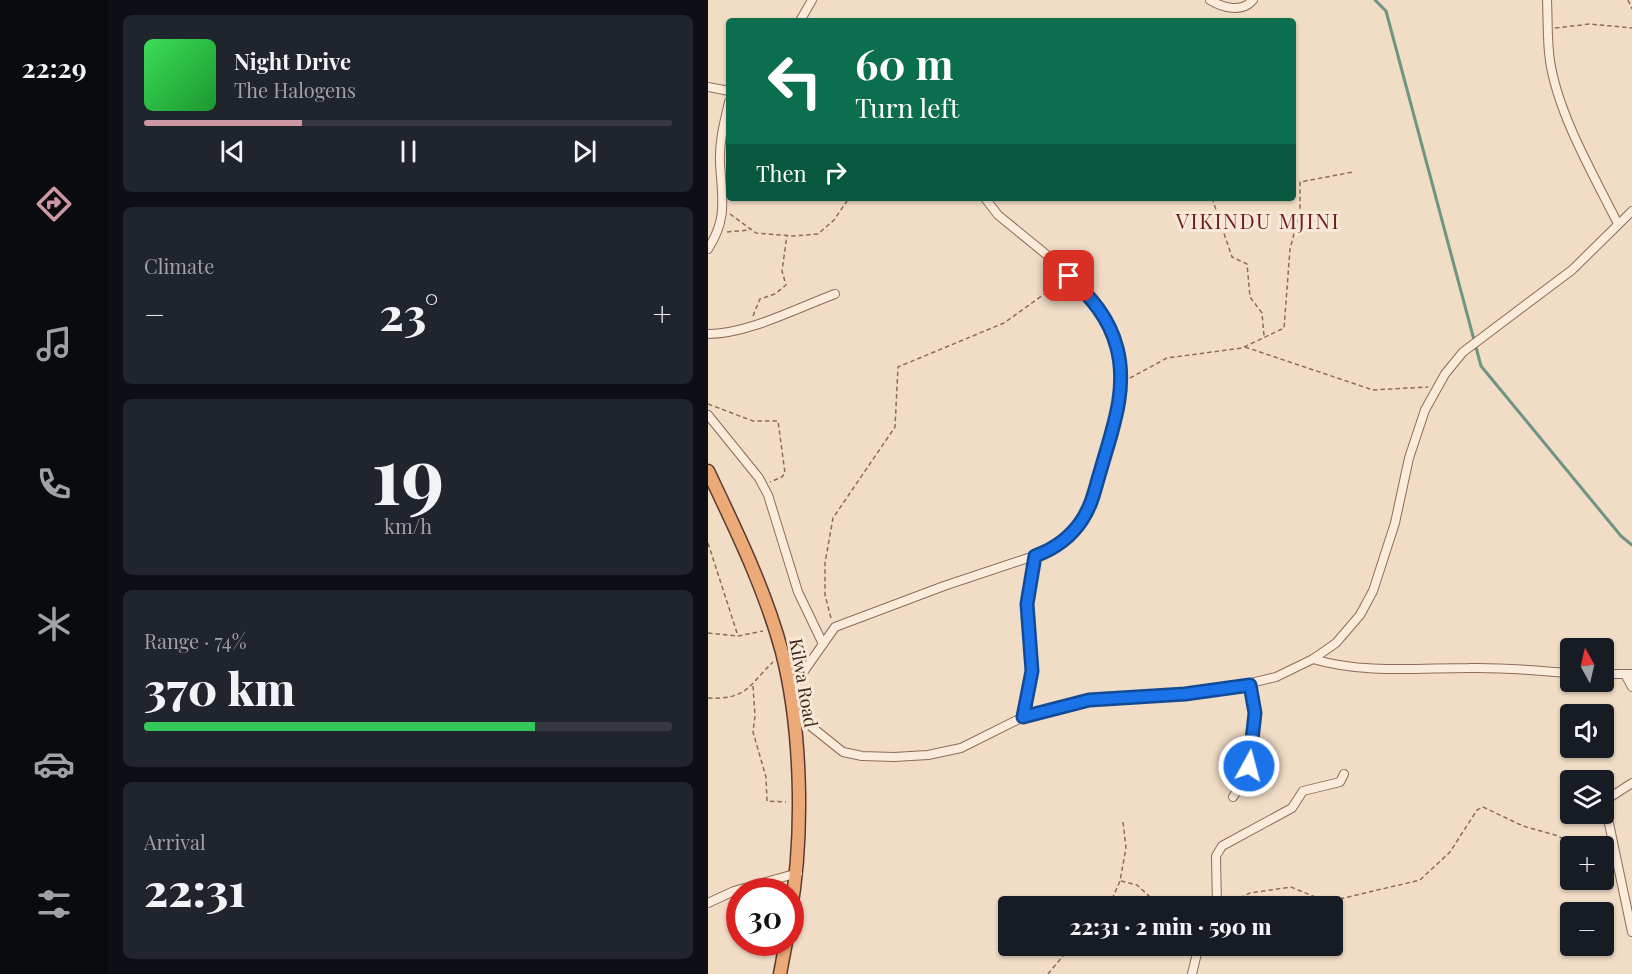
<!DOCTYPE html>
<html lang="en">
<head>
<meta charset="utf-8">
<style>
  body { margin:0; font-family:"Playfair Display",serif; background:#20242c; color:#f1f3f6; height:100vh; display:flex; flex-direction:column; font-size:22px; white-space:nowrap }
  * { box-sizing:border-box; margin:0 }
  p { font-size:20px; color:#9ea1a6 }
  .icon { flex:none; width:33px; height:33px; fill:none; stroke:currentColor; stroke-width:2; stroke-linecap:round; stroke-linejoin:round }
  .map { position:relative; flex:1; overflow:hidden }
  .panel { display:flex; flex-direction:column; gap:15px; padding:15px; background:#0d0f14; width:600px }
  .panel>* { flex:none }
  .hud { position:absolute; left:18px; top:18px; width:570px; height:183px; border-radius:6px; box-shadow:0 2px 4px #0004; background:#0b6e4f; color:#fff; overflow:hidden }
  .needle { width:39px; rotate:352deg }
  .controls { position:absolute; left:852px; top:638px; display:grid; gap:12px }
  .controls a { display:grid; place-items:center; width:54px; height:54px; border-radius:6px; background:#171b24; box-shadow:0 2px 4px #0004; font-size:30px }
  .speed { position:absolute; left:18px; top:878px; display:flex; gap:12px; font-size:30px; font-weight:700; text-align:center }
  .speed>* { display:grid; place-content:center; width:78px; height:78px; border-radius:50%; background:#171b24; box-shadow:0 2px 4px #0004; line-height:1 }
  .speed .limit { border:9px solid #d22; background:#fff; color:#111 }
  .pin { position:absolute; display:grid; place-items:center; width:51px; height:51px; color:#fff; margin:-26px; border-radius:12px; box-shadow:0 3px 9px #0006 }
  .me { position:absolute; width:66px; margin:-33px; rotate:7deg; stroke-linejoin:round; filter:drop-shadow(0 0 4px #0008) }
  .turn { display:flex; align-items:center; gap:21px; height:126px; padding:0 30px; font-size:27px }
  .turn .icon { width:78px; height:78px; stroke-width:2.5 }
  .turn b { display:block; font-size:42px; line-height:51px }
  .then { display:flex; align-items:center; height:57px; padding:0 30px; background:#0003; gap:12px; font-size:22px }
  .big { font-size:45px; font-weight:800; line-height:1.1 }
  .panel .card { flex:1; display:flex; flex-direction:column; justify-content:center; gap:9px; min-width:0; padding:0 21px; border-radius:9px; background:#20242c }
  .panel .dial { align-items:center; gap:0 }
  .dial b { font-size:78px; line-height:1 }
  .song { display:flex; align-items:center; gap:18px }
  .cover { width:72px; height:72px; border-radius:9px; background:linear-gradient(135deg,hsl(130 70% 55%),hsl(130 70% 35%)) }
  .played { height:6px; border-radius:3px; background:linear-gradient(90deg,#cd97a3 30%,#363941 30%) }
  .keys { display:flex; justify-content:space-around; direction:ltr }
  .heat { display:flex; justify-content:space-between; align-items:center; font-size:33px; direction:ltr }
  .charge { height:9px; border-radius:4px; background:linear-gradient(90deg,#34c759 74%,#363941 0) }
  .trip { position:absolute; left:290px; top:896px; width:345px; height:60px; border-radius:6px; background:#171b24; box-shadow:0 2px 4px #0004; font-weight:800; line-height:60px; text-align:center }
  main { display:flex; flex:1; min-height:0 }
  .menu { display:flex; flex-direction:column; width:108px; justify-content:space-around; align-items:center; background:#090b0e; color:#9ea1a6 }
  .menu .icon { width:42px; height:42px }
  .menu .current { color:#cd97a3 }
  .menu b { font-size:27px; color:#f1f3f6 }
  .map>svg:first-child { display:block }
  .lines { fill:none; stroke-linecap:round; stroke-linejoin:round }
  .stream { stroke:#6e9483; stroke-width:3 }
  .minor-casing { stroke:#8e6c5a; stroke-width:10 }
  .trunk-casing { stroke:#5c3b2f; stroke-width:15 }
  .path { stroke:#8e6c5a; stroke-width:1.5; stroke-dasharray:4.5 3; stroke-linecap:butt }
  .minor { stroke:#fbebdb; stroke-width:8 }
  .trunk { stroke:#ecaa78; stroke-width:12 }
  .route-casing { stroke:#114b97; stroke-width:15 }
  .route { stroke:#1a73e8; stroke-width:10 }
  .labels { text-anchor:middle; stroke-width:6; stroke-linejoin:round; paint-order:stroke }
  .street-label { font-size:18px; fill:#3d281f; stroke:#f8e8d7 }
  .quarter-label { font-size:21px; letter-spacing:1.5px; fill:#6d1e1c; stroke:#f8e8d7 }
</style>
</head>
<body>
<main>
<nav class="menu">
<b>22:29</b>
<svg class="icon current" aria-label="directions" viewBox="0 0 24 24"><path d="M12 3l9 9-9 9-9-9zM9 14v-3h6M13 9l2 2-2 2"/></svg>
<svg class="icon" aria-label="music" viewBox="0 0 24 24"><path d="M9 18V5l10-2v13"/><circle cx="6" cy="18" r="3"/><circle cx="16" cy="16" r="3"/></svg>
<svg class="icon" aria-label="phone" viewBox="0 0 24 24"><path d="M5 4h4l2 5-3 2q2 4 5 5l2-3 5 2v4C11 20 4 13 5 4z"/></svg>
<svg class="icon" aria-label="climate" viewBox="0 0 24 24"><path d="M12 3v18M4 7l16 10M4 17L20 7"/></svg>
<svg class="icon" aria-label="car" viewBox="0 0 24 24"><path d="M5 17H2v-5l4-1 3-4h7l3 4 3 1v5h-3M9 17h6M6 11h13"/><circle cx="7" cy="17" r="2"/><circle cx="17" cy="17" r="2"/></svg>
<svg class="icon" aria-label="filters" viewBox="0 0 24 24"><path d="M4 7h16M4 17h16"/><circle cx="9" cy="7" r="2"/><circle cx="15" cy="17" r="2"/></svg>
</nav>
<section class="panel">
<div class="card">
<div class="song"><i class="cover"></i><div><b>Night Drive</b><p>The Halogens</p></div></div>
<div class="played"></div>
<div class="keys"><svg class="icon" aria-label="previous" viewBox="0 0 24 24"><path d="M18 5L8 12l10 7zM5 5v14"/></svg><svg class="icon" aria-label="pause" viewBox="0 0 24 24"><path d="M8 5v14M16 5v14"/></svg><svg class="icon" aria-label="next" viewBox="0 0 24 24"><path d="M6 5l10 7-10 7zM19 5v14"/></svg></div>
</div>
<div class="card"><p>Climate</p>
<div class="heat"><a>−</a><b class="big">23°</b><a>+</a></div>
</div>
<div class="card dial"><b>19</b><p>km/h</p></div>
<div class="card"><p>Range · 74%</p><b class="big">370 km</b><div class="charge"></div></div>
<div class="card"><p>Arrival</p><b class="big">22:31</b></div>
</section>
<div class="map">
<svg width="924" height="974" viewBox="0 0 924 974">
  <rect width="100%" height="100%" fill="#f1dcc6"/>
  <g class="lines">
    <polyline class="stream" points="667,0 678,11 773,366 913,536 924,545"/>
    <g class="minor-casing">
      <g id="minor">
        <path d="M502,0C515,8 534,13 545,0"/>
        <path d="M839,0C840,20 839,41 842,61C850,114 886,176 910,224"/>
        <polyline points="92,21 104,0"/>
        <polyline points="0,87 21,91"/>
        <path d="M0,249C20,218 14,198 12,163C11,142 16,123 21,102"/>
        <path d="M0,334C40,334 89,308 127,294"/>
        <polyline points="0,415 51,478 60,495 90,592 115,644"/>
        <path d="M605,659C655,674 710,668 761,668C795,667 829,671 862,673"/>
        <polyline points="896,674 924,674"/>
        <polyline points="917,674 924,687"/>
        <polyline points="82,691 127,627 236,586 332,554 362,535 387,498 393,468 405,437 413,383 409,348 396,314 339,255 290,215 277,198"/>
        <polyline points="85,712 135,752 154,756 186,757 220,755 253,748 315,717 381,700 510,691 568,677 605,659 628,643 652,615 665,591 687,523 701,458 717,410 737,374 755,352 864,270 924,211"/>
        <polyline points="315,717 324,671 319,604 327,556"/>
        <polyline points="924,783 901,798 899,814 924,932"/>
        <path d="M525,797C548,765 549,722 542,685"/>
        <polyline points="0,903 26,891 90,873"/>
        <polyline points="509,906 508,856 514,846 584,808 595,791 632,782 636,774"/>
        <polyline points="484,974 491,945"/>
      </g>
    </g>
    <g class="trunk-casing">
      <g id="trunk">
        <path d="M0,471C28,530 57,589 74,652C94,730 96,837 82,915"/>
        <polyline points="72,974 78,942"/>
      </g>
    </g>
    <g class="path">
      <polyline points="920,0 924,9"/>
      <polyline points="847,28 882,24 924,28"/>
      <polyline points="504,198 524,257 539,264 542,297 554,313 556,336"/>
      <polyline points="22,214 48,233 85,236 110,234 126,220 141,198"/>
      <polyline points="19,232 42,230"/>
      <polyline points="45,316 52,299 67,294 78,285 74,271 79,235"/>
      <polyline points="537,347 665,390 720,387"/>
      <polyline points="422,378 459,358 534,348 576,328 582,249 592,211 592,182 645,172"/>
      <polyline points="0,404 45,421 70,421 77,473 74,477 62,482"/>
      <polyline points="0,543 30,636"/>
      <polyline points="123,618 117,595 117,563 125,518 187,427 190,367 296,323 353,282"/>
      <polyline points="0,633 30,636 55,631"/>
      <polyline points="45,686 47,716 45,732 58,777 59,801 78,802"/>
      <path d="M0,698C39,700 41,685 65,662"/>
      <polyline points="413,881 429,885 452,906"/>
      <polyline points="518,904 542,893 583,887 619,902 712,880 742,852 769,810 775,807 815,826 847,835 872,846"/>
      <polyline points="401,906 412,881 418,848 415,822"/>
      <polyline points="340,974 364,945"/>
    </g>
    <use href="#minor" class="minor"/>
    <use href="#trunk" class="trunk"/>
  </g>
  <g class="lines">
    <g class="route-casing">
      <path id="route" d="M361,276C383,298 401,317 409,348C420,390 404,430 393,469C387,488 385,503 374,520C363,537 346,549 327,556L319,604L324,671L315,717L381,700L477,694L542,685L547,713L541,766"/>
    </g>
    <use href="#route" class="route"/>
  </g>
  <g class="labels">
    <g class="street-label">
      <text transform="translate(95 683) rotate(80)" y="6">Kilwa Road</text>
    </g>
    <g class="quarter-label">
      <text x="550" y="229">VIKINDU MJINI</text>
    </g>
  </g>
</svg>
<div class="controls">
<a><svg class="needle" viewBox="-14 -14 28 28"><path d="M0-13l5 13h-10z" fill="#e53935"/><path d="M0 13l5-13h-10z" fill="#9ea1a6"/></svg></a>
<a><svg class="icon" aria-label="sound" viewBox="0 0 24 24"><path d="M4 9h4l5-4v14l-5-4H4zM17 9q2 3 0 6"/></svg></a>
<a><svg class="icon" aria-label="layers" viewBox="0 0 24 24"><path d="M12 4l9 5-9 5-9-5zM3 14l9 5 9-5"/></svg></a>
<a>+</a>
<a>−</a>
</div>
<div class="speed"><div class="limit">30</div></div>
<div class="pin" style="left:361px;top:276px;background:#d93025"><svg class="icon" aria-label="arrive" viewBox="0 0 24 24"><path d="M6 21V4h12l-3 4 3 4H6"/></svg></div>
<svg class="me" style="left:541px;top:766px" viewBox="-20 -20 40 40"><circle r="17" fill="#1a73e8" stroke="#fff" stroke-width="3"/><path d="M0-11L8 9 0 5-8 9z" fill="#fff"/></svg>
<div class="trip">22:31 · 2 min · 590 m</div>
<div class="hud">
<div class="turn"><svg class="icon" aria-label="left" viewBox="0 0 24 24"><path d="M17 20v-9H6M10 6l-5 5 5 5"/></svg><div><b>60 m</b>Turn left</div></div>
<div class="then">Then<svg class="icon" aria-label="right" viewBox="0 0 24 24"><path d="M7 20v-9h11M14 6l5 5-5 5"/></svg></div>
</div>
</div>
</main>
</body>
</html>
